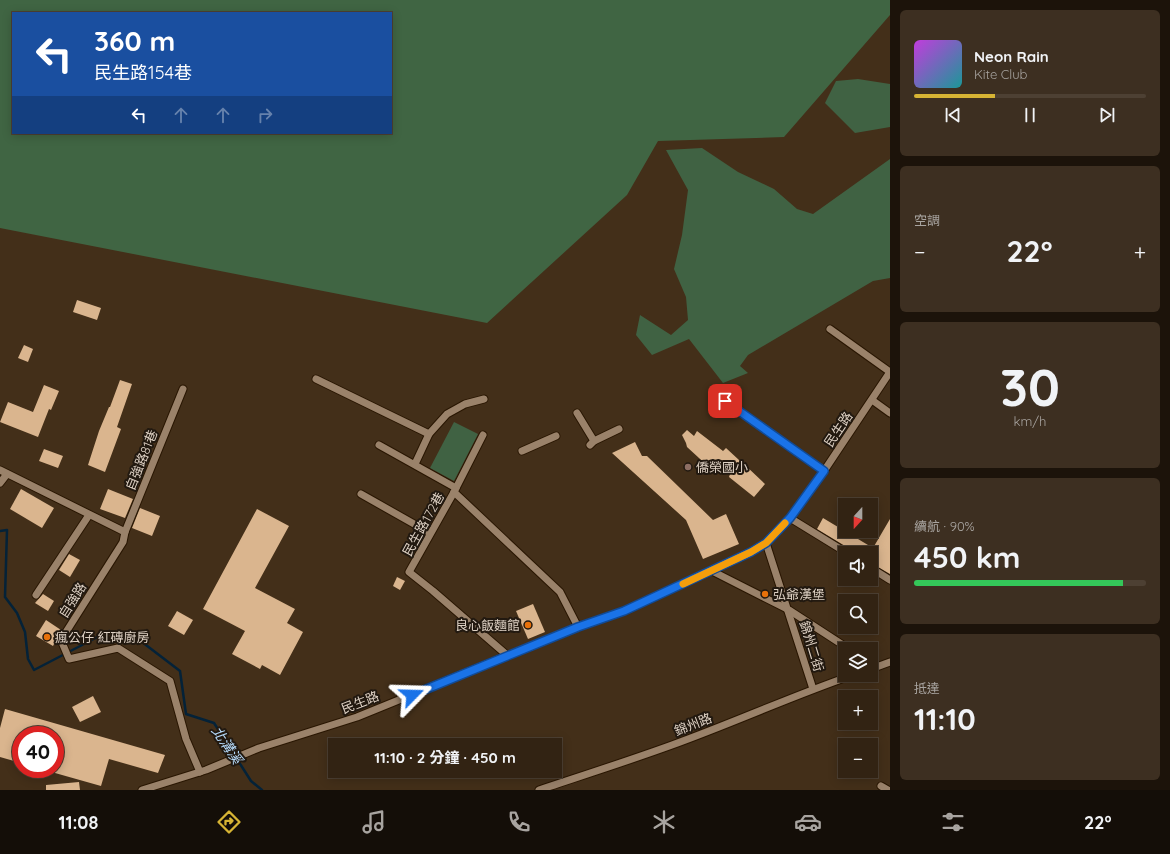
<!DOCTYPE html>
<html lang="zh-TW">
<head>
<meta charset="utf-8">
<style>
  body { margin:0; font-family:Quicksand,"Noto Sans TC",sans-serif; background:#3d2f21; color:#f1f3f6; height:100vh; display:flex; flex-direction:column; font-size:15px; white-space:nowrap }
  * { box-sizing:border-box; margin:0 }
  p { font-size:13px; color:#a8a4a0 }
  .icon { flex:none; width:22px; height:22px; fill:none; stroke:currentColor; stroke-width:2; stroke-linecap:round; stroke-linejoin:round }
  .map { position:relative; flex:1; overflow:hidden }
  .drawer { display:flex; flex-direction:column; gap:10px; padding:10px; background:#1c130a; width:280px }
  .drawer>* { flex:none }
  .banner { position:absolute; left:12px; top:12px; width:380px; height:122px; border-radius:0px; box-shadow:0 2px 10px #0003,0 0 0 1px #4d4033; background:#1a4fa0; color:#fff; overflow:hidden }
  .needle { width:26px; rotate:201deg }
  .fabs { position:absolute; left:838px; top:498px; display:grid; gap:8px }
  .fabs a { display:grid; place-items:center; width:40px; height:40px; border-radius:0px; background:#322313; box-shadow:0 2px 10px #0003,0 0 0 1px #4d4033; font-size:20px }
  .speed { position:absolute; left:12px; top:726px; display:flex; gap:8px; font-size:20px; font-weight:700; text-align:center }
  .speed>* { display:grid; place-content:center; width:52px; height:52px; border-radius:50%; background:#322313; box-shadow:0 2px 10px #0003,0 0 0 1px #4d4033; line-height:1 }
  .speed .limit { border:6px solid #d22; background:#fff; color:#111 }
  .pin { position:absolute; display:grid; place-items:center; width:34px; height:34px; color:#fff; margin:-17px; border-radius:8px; box-shadow:0 2px 6px #0006 }
  .me { position:absolute; width:44px; margin:-22px; rotate:68deg; stroke-linejoin:round; filter:drop-shadow(0 0 3px #0008) }
  .turn { display:flex; align-items:center; gap:14px; height:84px; padding:0 16px; font-size:18px }
  .turn .icon { width:52px; height:52px; stroke-width:2.5 }
  .turn b { display:block; font-size:28px; line-height:34px }
  .lanes { display:flex; align-items:center; height:38px; padding:0 16px; background:#0003; justify-content:center; gap:20px; direction:ltr }
  .lanes .off { opacity:.35 }
  .big { font-size:30px; font-weight:700; line-height:1.1 }
  .drawer .widget { flex:1; display:flex; flex-direction:column; justify-content:center; gap:6px; min-width:0; padding:0 14px; border-radius:6px; background:#3d2f21 }
  .drawer .dial { align-items:center; gap:0 }
  .dial b { font-size:52px; line-height:1 }
  .song { display:flex; align-items:center; gap:12px }
  .cover { width:48px; height:48px; border-radius:6px; background:linear-gradient(135deg,hsl(290 70% 55%),hsl(180 70% 35%)) }
  .played { height:4px; border-radius:2px; background:linear-gradient(90deg,#d7b434 35%,#4d4033 35%) }
  .keys { display:flex; justify-content:space-around; direction:ltr }
  .heat { display:flex; justify-content:space-between; align-items:center; font-size:22px; direction:ltr }
  .charge { height:6px; border-radius:3px; background:linear-gradient(90deg,#34c759 90%,#4d4033 0) }
  .trip { position:absolute; left:328px; top:738px; width:234px; height:40px; border-radius:0px; background:#322313; box-shadow:0 2px 10px #0003,0 0 0 1px #4d4033; font-weight:700; line-height:40px; text-align:center }
  .tabs { display:flex; height:64px; justify-content:space-around; align-items:center; background:#140e08; color:#a8a4a0 }
  .tabs .icon { width:28px; height:28px }
  .tabs .current { color:#d7b434 }
  .tabs b { font-size:18px; color:#f1f3f6 }
  main { display:flex; flex:1; min-height:0 }
  .map>svg:first-child { display:block }
  .green { fill:#406243 }
  .forest { fill:#406543; fill-rule:evenodd }
  .lines { fill:none; stroke-linecap:round; stroke-linejoin:round }
  .stream { stroke:#042238; stroke-width:2.5 }
  .building { fill:#dab58e }
  .minor-casing { stroke:#291602; stroke-width:9 }
  .minor { stroke:#9a826a; stroke-width:7 }
  .route-casing { stroke:#114b97; stroke-width:10 }
  .route { stroke:#1a73e8; stroke-width:7 }
  .slow { stroke:#f59e0b; stroke-width:7 }
  .education-dot { fill:#8d6e63; stroke:#221910; stroke-width:1.5 }
  .food-dot { fill:#e8710a; stroke:#221910; stroke-width:1.5 }
  .labels { text-anchor:middle; stroke-width:4; stroke-linejoin:round; paint-order:stroke }
  .street-label { font-size:13px; fill:#ded1c4; stroke:#221910 }
  .poi-label { font-size:13px; fill:#ded1c4; stroke:#221910; text-anchor:start }
  .water-label { font-size:14px; font-style:italic; fill:#b4d8f8; stroke:#221910 }
</style>
</head>
<body>
<main>
<div class="map">
<svg width="890" height="790" viewBox="0 0 890 790">
  <rect width="100%" height="100%" fill="#432f19"/>
  <g class="green">
    <polygon points="858,79 890,84 890,127 855,133 825,103 836,81"/>
    <polygon points="702,148 738,172 774,189 797,209 813,214 890,159 890,278 873,281 748,355 740,366 748,373 723,383 689,339 652,355 636,335 640,315 671,335 688,320 686,297 674,269 682,235 688,190 666,150"/>
    <polygon points="454,422 478,434 454,481 430,468"/>
  </g>
  <path class="forest" d="M0,0H890V15L784,137L658,141L627,195L487,323L0,228ZM13,13H391V133H13Z"/>
  <g class="lines">
    <polyline class="stream" points="0,531 7,530 5,597 17,613 25,632 28,659 34,670 109,631 142,642 180,671 186,714 214,723 251,781 262,790"/>
  </g>
  <g class="building">
    <polygon points="77,300 101,308 97,320 73,312"/>
    <polygon points="24,345 33,349 28,362 18,358"/>
    <polygon points="120,380 132,384 117,427 121,429 105,472 88,465 99,431 109,407 110,407"/>
    <polygon points="44,385 59,391 51,410 49,409 38,437 0,422 8,402 33,412"/>
    <polygon points="687,430 694,436 697,431 723,451 726,448 739,460 744,462 745,465 765,484 754,497 729,477 730,474 721,467 717,472 713,468 711,469 687,447 686,443 682,435"/>
    <polygon points="635,442 642,456 647,456 713,520 726,514 739,544 703,559 686,520 612,453"/>
    <polygon points="44,449 63,456 58,468 39,461"/>
    <polygon points="21,489 54,508 42,528 10,509"/>
    <polygon points="108,489 133,499 125,518 100,509"/>
    <polygon points="140,508 160,516 152,536 132,528"/>
    <polygon points="257,509 289,526 255,588 295,609 287,623 303,632 280,675 262,665 260,669 232,654 245,631 203,609"/>
    <polygon points="823,518 873,548 890,519 890,574 871,563 871,553 852,553 850,549 817,529"/>
    <polygon points="69,554 80,560 70,577 59,570"/>
    <polygon points="397,577 405,581 400,590 393,586"/>
    <polygon points="43,594 54,601 48,611 35,603"/>
    <polygon points="533,604 545,632 528,639 516,611"/>
    <polygon points="177,611 193,620 184,635 168,626"/>
    <polygon points="46,620 61,630 53,646 36,636"/>
    <polygon points="93,696 101,712 80,722 72,707"/>
    <polygon points="5,709 165,755 158,773 109,759 101,786 55,773 55,735 21,735 21,763 0,757 0,728"/>
    <polygon points="79,782 80,790 46,790 46,785"/>
  </g>
  <g class="lines">
    <g class="minor-casing">
      <g id="minor">
        <polyline points="830,329 890,372"/>
        <polyline points="316,379 429,434"/>
        <polyline points="183,389 125,532 123,542 61,640 69,659 118,648 170,681 186,739 200,772"/>
        <polyline points="872,400 890,413"/>
        <polyline points="725,401 824,471"/>
        <polyline points="577,413 594,441"/>
        <polyline points="483,435 454,492 409,572 433,591 508,656"/>
        <polyline points="379,445 456,488"/>
        <polyline points="590,445 594,441 619,429"/>
        <polyline points="522,451 556,436"/>
        <polyline points="415,464 429,434 447,414 465,404 484,399"/>
        <polyline points="0,470 125,532"/>
        <polyline points="0,483 7,474"/>
        <polyline points="454,492 560,592 578,627"/>
        <polyline points="361,494 430,533"/>
        <polyline points="790,518 847,553"/>
        <polyline points="766,543 813,689"/>
        <polyline points="871,568 890,580"/>
        <polyline points="712,571 789,610 849,649"/>
        <polyline points="36,595 89,515"/>
        <polyline points="871,669 890,662"/>
        <polyline points="881,786 888,790"/>
        <polyline points="142,790 206,770 259,748 357,717 578,627 624,611 751,552 766,543 790,518 824,471 890,372"/>
        <path d="M539,790C584,775 628,761 672,745C733,723 792,696 853,675"/>
      </g>
    </g>
    <use href="#minor" class="minor"/>
  </g>
  <g class="lines">
    <g class="route-casing">
      <polyline id="route" points="412,695 578,627 624,611 751,552 766,543 790,518 824,471 725,401"/>
    </g>
    <use href="#route" class="route"/>
    <polyline class="slow" points="683,584 751,552 766,543 785,523"/>
  </g>
  <circle class="education-dot" cx="688" cy="467" r="4"/>
  <g class="food-dot">
    <circle cx="765" cy="594" r="4"/>
    <circle cx="528" cy="625" r="4"/>
    <circle cx="47" cy="637" r="4"/>
  </g>
  <g class="labels">
    <g class="street-label">
      <text transform="translate(838 429) rotate(-56)" y="5">民生路</text>
      <text transform="translate(141 460) rotate(-68)" y="5">自強路81巷</text>
      <text transform="translate(423 524) rotate(-61)" y="5">民生路172巷</text>
      <text transform="translate(72 600) rotate(-58)" y="5">自強路</text>
      <text transform="translate(812 646) rotate(73)" y="5">錦州二街</text>
      <text transform="translate(360 702) rotate(-21)" y="5">民生路</text>
      <text transform="translate(693 724) rotate(-21)" y="5">錦州路</text>
    </g>
    <g class="poi-label">
      <text x="696" y="472">僑榮國小</text>
      <text x="773" y="599">弘爺漢堡</text>
      <text x="520" y="630" text-anchor="end">良心飯麵館</text>
      <text x="55" y="642">瘋公仔 紅磚廚房</text>
    </g>
    <g class="water-label">
      <text transform="translate(227 745) rotate(56)" y="5">北溝溪</text>
    </g>
  </g>
</svg>
<div class="fabs">
<a><svg class="needle" viewBox="-14 -14 28 28"><path d="M0-13l5 13h-10z" fill="#e53935"/><path d="M0 13l5-13h-10z" fill="#a8a4a0"/></svg></a>
<a><svg class="icon" aria-label="sound" viewBox="0 0 24 24"><path d="M4 9h4l5-4v14l-5-4H4zM17 9q2 3 0 6"/></svg></a>
<a><svg class="icon" aria-label="search" viewBox="0 0 24 24"><circle cx="10" cy="10" r="6"/><path d="M15 15l6 6"/></svg></a>
<a><svg class="icon" aria-label="layers" viewBox="0 0 24 24"><path d="M12 4l9 5-9 5-9-5zM3 14l9 5 9-5"/></svg></a>
<a>+</a>
<a>−</a>
</div>
<div class="speed"><div class="limit">40</div></div>
<div class="pin" style="left:725px;top:401px;background:#d93025"><svg class="icon" aria-label="arrive" viewBox="0 0 24 24"><path d="M6 21V4h12l-3 4 3 4H6"/></svg></div>
<svg class="me" style="left:412px;top:695px" viewBox="-20 -20 40 40"><path d="M0-17L14 15 0 8-14 15z" fill="#1a73e8" stroke="#fff" stroke-width="4"/></svg>
<div class="trip">11:10 · 2 分鐘 · 450 m</div>
<div class="banner">
<div class="turn"><svg class="icon" aria-label="left" viewBox="0 0 24 24"><path d="M17 20v-9H6M10 6l-5 5 5 5"/></svg><div><b>360 m</b>民生路154巷</div></div>
<div class="lanes"><svg class="icon" aria-label="left" viewBox="0 0 24 24"><path d="M17 20v-9H6M10 6l-5 5 5 5"/></svg><svg class="icon off" aria-label="ahead" viewBox="0 0 24 24"><path d="M12 20V5M6 11l6-6 6 6"/></svg><svg class="icon off" aria-label="ahead" viewBox="0 0 24 24"><path d="M12 20V5M6 11l6-6 6 6"/></svg><svg class="icon off" aria-label="right" viewBox="0 0 24 24"><path d="M7 20v-9h11M14 6l5 5-5 5"/></svg></div>
</div>
</div>
<section class="drawer">
<div class="widget">
<div class="song"><i class="cover"></i><div><b>Neon Rain</b><p>Kite Club</p></div></div>
<div class="played"></div>
<div class="keys"><svg class="icon" aria-label="previous" viewBox="0 0 24 24"><path d="M18 5L8 12l10 7zM5 5v14"/></svg><svg class="icon" aria-label="pause" viewBox="0 0 24 24"><path d="M8 5v14M16 5v14"/></svg><svg class="icon" aria-label="next" viewBox="0 0 24 24"><path d="M6 5l10 7-10 7zM19 5v14"/></svg></div>
</div>
<div class="widget"><p>空調</p>
<div class="heat"><a>−</a><b class="big">22°</b><a>+</a></div>
</div>
<div class="widget dial"><b>30</b><p>km/h</p></div>
<div class="widget"><p>續航 · 90%</p><b class="big">450 km</b><div class="charge"></div></div>
<div class="widget"><p>抵達</p><b class="big">11:10</b></div>
</section>
</main>
<nav class="tabs">
<b>11:08</b>
<svg class="icon current" aria-label="directions" viewBox="0 0 24 24"><path d="M12 3l9 9-9 9-9-9zM9 14v-3h6M13 9l2 2-2 2"/></svg>
<svg class="icon" aria-label="music" viewBox="0 0 24 24"><path d="M9 18V5l10-2v13"/><circle cx="6" cy="18" r="3"/><circle cx="16" cy="16" r="3"/></svg>
<svg class="icon" aria-label="phone" viewBox="0 0 24 24"><path d="M5 4h4l2 5-3 2q2 4 5 5l2-3 5 2v4C11 20 4 13 5 4z"/></svg>
<svg class="icon" aria-label="climate" viewBox="0 0 24 24"><path d="M12 3v18M4 7l16 10M4 17L20 7"/></svg>
<svg class="icon" aria-label="car" viewBox="0 0 24 24"><path d="M5 17H2v-5l4-1 3-4h7l3 4 3 1v5h-3M9 17h6M6 11h13"/><circle cx="7" cy="17" r="2"/><circle cx="17" cy="17" r="2"/></svg>
<svg class="icon" aria-label="filters" viewBox="0 0 24 24"><path d="M4 7h16M4 17h16"/><circle cx="9" cy="7" r="2"/><circle cx="15" cy="17" r="2"/></svg>
<b>22°</b>
</nav>
</body>
</html>
